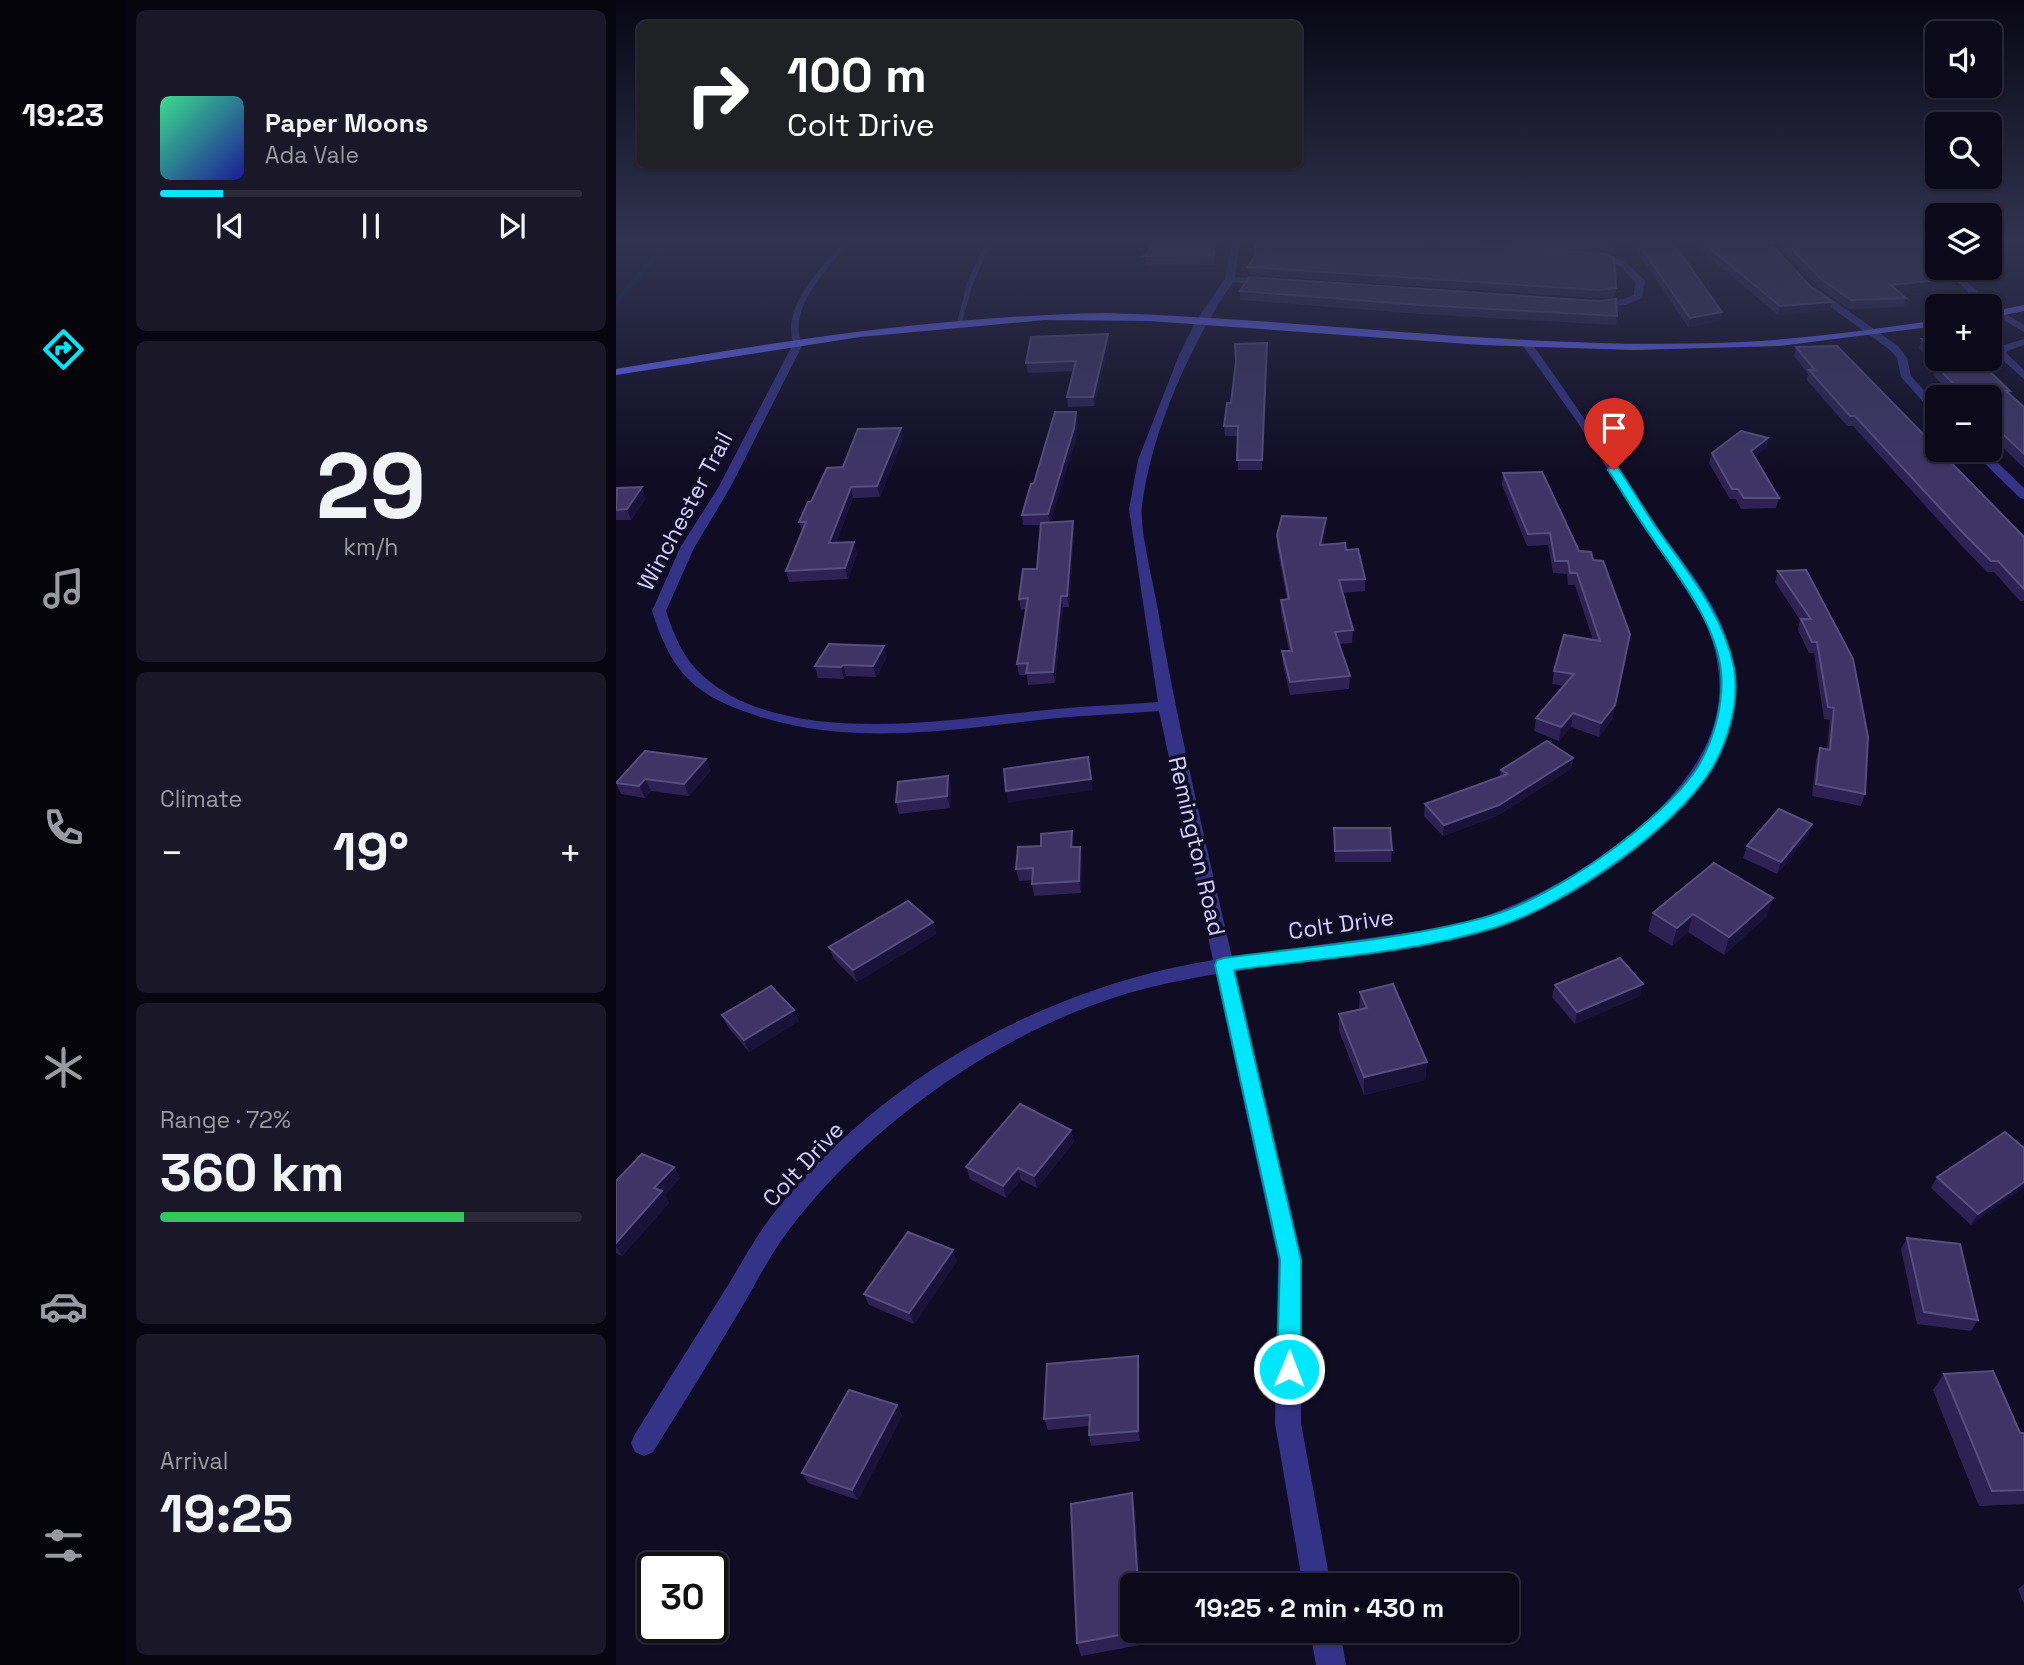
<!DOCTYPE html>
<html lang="en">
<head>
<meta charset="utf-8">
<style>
  body { margin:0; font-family:"Space Grotesk",sans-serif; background:#1a1728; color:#f1f3f6; height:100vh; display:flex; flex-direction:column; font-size:26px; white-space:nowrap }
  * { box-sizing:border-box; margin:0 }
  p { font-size:23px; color:#9a9aa3 }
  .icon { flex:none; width:38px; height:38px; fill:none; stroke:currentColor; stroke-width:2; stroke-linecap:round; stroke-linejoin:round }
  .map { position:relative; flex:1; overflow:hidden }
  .sheet { display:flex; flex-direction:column; gap:10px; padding:10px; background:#07050f; width:490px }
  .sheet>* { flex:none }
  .guide { position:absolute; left:21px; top:21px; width:665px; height:147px; border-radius:10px; box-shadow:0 2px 5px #0004,0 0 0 2px #2c2a3a; background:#202124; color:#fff; overflow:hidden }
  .controls { position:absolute; left:1309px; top:21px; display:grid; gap:14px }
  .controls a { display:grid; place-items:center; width:77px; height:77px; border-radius:10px; background:#0c091b; box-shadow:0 2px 5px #0004,0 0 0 2px #2c2a3a; font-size:35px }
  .speed { position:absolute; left:21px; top:1552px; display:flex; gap:14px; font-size:35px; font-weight:700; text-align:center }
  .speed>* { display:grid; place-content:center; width:91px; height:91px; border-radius:50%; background:#0c091b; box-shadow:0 2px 5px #0004,0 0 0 2px #2c2a3a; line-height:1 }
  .speed .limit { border:4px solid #111; border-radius:10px; background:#fff; color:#111 }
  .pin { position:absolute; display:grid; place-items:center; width:60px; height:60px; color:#fff; margin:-72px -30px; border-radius:50% 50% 50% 0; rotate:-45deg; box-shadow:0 0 7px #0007 }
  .pin .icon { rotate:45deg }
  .me { position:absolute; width:77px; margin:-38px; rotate:1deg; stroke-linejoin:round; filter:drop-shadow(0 0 5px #0008) }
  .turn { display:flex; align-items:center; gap:24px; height:147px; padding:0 35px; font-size:32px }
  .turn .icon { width:91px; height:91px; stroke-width:2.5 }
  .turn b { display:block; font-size:49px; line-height:60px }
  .big { font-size:52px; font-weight:800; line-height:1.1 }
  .sheet .card { flex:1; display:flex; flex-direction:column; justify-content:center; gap:10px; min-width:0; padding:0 24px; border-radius:10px; background:#1a1728 }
  .sheet .dial { align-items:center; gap:0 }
  .dial b { font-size:91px; line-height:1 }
  .song { display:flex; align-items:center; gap:21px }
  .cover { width:84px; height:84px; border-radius:10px; background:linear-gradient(135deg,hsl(150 70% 55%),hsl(240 70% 35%)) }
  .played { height:7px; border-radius:4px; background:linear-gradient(90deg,#00e6fa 15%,#2c2a3a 15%) }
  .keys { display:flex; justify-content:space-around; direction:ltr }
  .heat { display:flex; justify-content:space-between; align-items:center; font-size:38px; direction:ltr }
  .charge { height:10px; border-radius:5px; background:linear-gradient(90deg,#34c759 72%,#2c2a3a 0) }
  .trip { position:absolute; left:504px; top:1573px; width:399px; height:70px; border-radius:10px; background:#0c091b; box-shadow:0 2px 5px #0004,0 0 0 2px #2c2a3a; font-weight:800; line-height:70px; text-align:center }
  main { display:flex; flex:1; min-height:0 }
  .menu { display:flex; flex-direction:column; width:126px; justify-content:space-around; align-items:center; background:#05040b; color:#9a9aa3 }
  .menu .icon { width:49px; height:49px }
  .menu .selected { color:#00e6fa }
  .menu b { font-size:32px; color:#f1f3f6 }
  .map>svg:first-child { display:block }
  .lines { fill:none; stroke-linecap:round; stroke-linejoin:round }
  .stream { stroke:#051d44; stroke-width:4.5 }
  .lane { fill:#353387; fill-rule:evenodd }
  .street { fill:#353387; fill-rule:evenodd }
  .secondary { fill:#6766ff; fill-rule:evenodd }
  .wall { fill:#2c2354 }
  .shaded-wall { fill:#191239 }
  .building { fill:#3e3566; stroke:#554e7e; stroke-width:2 }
  .route { fill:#00e6fa; stroke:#0096a2; stroke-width:2 }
  .labels { text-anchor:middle; stroke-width:7; stroke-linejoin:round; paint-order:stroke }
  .street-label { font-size:23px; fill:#d4cfff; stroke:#100c24 }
</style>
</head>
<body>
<main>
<nav class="menu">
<b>19:23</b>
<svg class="icon selected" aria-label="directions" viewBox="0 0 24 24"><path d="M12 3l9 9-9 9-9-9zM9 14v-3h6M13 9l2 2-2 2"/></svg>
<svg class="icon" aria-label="music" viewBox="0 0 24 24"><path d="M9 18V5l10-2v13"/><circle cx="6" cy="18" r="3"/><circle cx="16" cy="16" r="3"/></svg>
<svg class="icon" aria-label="phone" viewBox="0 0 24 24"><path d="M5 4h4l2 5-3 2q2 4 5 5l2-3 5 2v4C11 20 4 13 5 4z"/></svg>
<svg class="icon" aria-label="climate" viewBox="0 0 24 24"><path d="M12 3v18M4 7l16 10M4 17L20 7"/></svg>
<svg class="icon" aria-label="car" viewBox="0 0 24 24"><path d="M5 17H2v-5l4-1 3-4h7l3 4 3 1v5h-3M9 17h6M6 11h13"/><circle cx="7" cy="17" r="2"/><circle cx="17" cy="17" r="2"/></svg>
<svg class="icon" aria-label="filters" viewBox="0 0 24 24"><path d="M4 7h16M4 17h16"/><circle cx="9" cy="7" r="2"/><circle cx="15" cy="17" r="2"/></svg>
</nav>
<section class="sheet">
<div class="card">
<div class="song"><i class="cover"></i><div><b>Paper Moons</b><p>Ada Vale</p></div></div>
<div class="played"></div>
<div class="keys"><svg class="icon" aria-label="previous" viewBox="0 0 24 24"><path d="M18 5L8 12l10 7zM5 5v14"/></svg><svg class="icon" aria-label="pause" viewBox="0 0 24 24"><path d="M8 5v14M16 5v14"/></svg><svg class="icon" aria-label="next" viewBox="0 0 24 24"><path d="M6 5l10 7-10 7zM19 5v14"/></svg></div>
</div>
<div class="card dial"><b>29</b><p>km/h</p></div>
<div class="card"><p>Climate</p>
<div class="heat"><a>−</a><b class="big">19°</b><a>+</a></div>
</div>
<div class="card"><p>Range · 72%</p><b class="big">360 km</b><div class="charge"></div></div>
<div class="card"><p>Arrival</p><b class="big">19:25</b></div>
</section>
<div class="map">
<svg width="1408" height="1665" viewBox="0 0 1408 1665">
  <rect width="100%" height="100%" fill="#100c24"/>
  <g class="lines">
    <polyline class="stream" points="0,302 53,240"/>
    <g class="lane">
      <path d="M228,240H234C214,268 170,307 186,344L179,346C161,310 208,266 228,240Z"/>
      <polygon points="367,240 373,240 375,242 356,286 346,322 341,323 350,286 369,242"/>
    </g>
    <g class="street">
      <path d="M616,240H624L619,277L653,279L658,282L653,285L617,282C575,343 535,432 526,506C523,527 537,581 541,605C561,723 589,840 616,957L832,927C925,906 1074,818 1099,720C1109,684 1101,649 1087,616L960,420L905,343L906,341H914C956,399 995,459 1036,519C1064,561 1102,600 1114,650C1121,681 1120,713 1108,743C1071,827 955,906 869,931C788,955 702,957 619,971L686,1260L685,1423L715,1586H687L659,1423L662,1260L600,974C558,981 516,990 477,1005C362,1047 242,1136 170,1234C153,1257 140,1283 126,1307C97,1356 67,1404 37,1452L28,1456L19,1452L15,1443L19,1434C49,1386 79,1338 109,1290C124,1266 137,1241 154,1218C261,1080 426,988 597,960L543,711C506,714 469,715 432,719C332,730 231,748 133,713C112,706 90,696 73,680C54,661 44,636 36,611L64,548L102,488L177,344L186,342L187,344L114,488L78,548L50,611C58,635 67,658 86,675C165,749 333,720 430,710C467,706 505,705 542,702L513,509L522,460L563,355L580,321L609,279Z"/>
      <polygon points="1297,240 1306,240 1321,254 1321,262"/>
      <polygon points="976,252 1009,261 1029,281 1026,298 1009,305 975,306 975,302 1007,299 1018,295 1019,282 1003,265 973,257 973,253"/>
      <polygon points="1327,268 1336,268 1377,306 1408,325 1408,332 1374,312 1374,306 1367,306"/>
      <polygon points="1194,288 1200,288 1282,346 1291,358 1295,376 1321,405 1321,414 1317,413 1285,377 1281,358 1274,350 1194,292"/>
      <polygon points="1408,339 1408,345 1391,351 1390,353 1408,370 1408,379 1380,354 1382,347"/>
      <polygon points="1355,450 1368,450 1408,488 1408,499 1404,498"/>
      <polygon points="694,1631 724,1631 730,1665 700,1665"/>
    </g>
    <g class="secondary">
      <polygon points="1408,305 1408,311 1374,318 1374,312"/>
      <path d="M490,313C694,319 895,349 1099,343C1174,341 1248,331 1321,320V326L1164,346L1018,350L866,345L533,321L429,320L244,337L0,375V369C163,341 325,316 490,313Z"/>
    </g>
  </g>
  <g class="wall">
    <polygon points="598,240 599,265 529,266 528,256"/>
    <polygon points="812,240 997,240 997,245 996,254"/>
    <polygon points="1013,240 1053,240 1106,312 1104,321 1072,327"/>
    <polygon points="1087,240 1295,240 1339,277 1338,287 1284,292 1290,298 1288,307 1233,309 1203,288 1163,245 1155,244 1195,287 1216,302 1214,310 1162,315 1084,249 1085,241"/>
    <polygon points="632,267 1000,288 998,297 981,298 633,275"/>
    <polygon points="624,291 1001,316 1000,325 804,314 624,300"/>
    <polygon points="492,334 493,343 478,406 452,407 451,397 458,371 412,373 410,363"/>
    <polygon points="1306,339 1321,339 1321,359 1365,359 1374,367 1373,371 1394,391 1393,394 1408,407 1408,468 1374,435 1374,397 1334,397 1331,394 1332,390 1317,375 1321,366 1303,348"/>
    <polygon points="651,343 646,470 622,470 622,436 609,436 608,426 615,403"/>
    <polygon points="1180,347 1408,537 1408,601 1404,601 1378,572 1371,572 1344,544 1237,426 1231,426 1191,380 1192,374 1178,356"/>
    <polygon points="462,421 460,438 434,523 457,521 458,532 453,607 447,607 439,683 412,685 411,675 403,675 401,664 410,609 405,610 403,599 421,569 425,525 407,525 406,515"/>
    <polygon points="285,428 287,438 264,497 237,498 220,543 241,553 232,579 173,582 170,571 186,531 183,522 195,502 227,467"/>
    <polygon points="1152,438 1150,448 1138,457 1163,498 1160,508 1125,509 1120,499 1114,499 1093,463 1096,453"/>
    <polygon points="887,473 963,551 975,552 997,718 983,737 955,727 943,741 918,731 920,718 948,686 936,684 938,671 977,640 959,585 952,585 951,574 937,573 932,545 911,546 886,485"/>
    <polygon points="0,488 30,498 15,520 0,520"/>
    <polygon points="710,518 710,530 707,545 730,550 749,579 749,591 726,593 737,630 736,643 723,644 734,676 733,689 674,695 667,664 666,651 673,651 665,612 665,600 671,599 661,547 661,535"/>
    <polygon points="1190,570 1249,794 1245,806 1196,796 1200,760 1204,748 1211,749 1214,720 1208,719 1198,653 1193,653 1182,630 1184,620 1159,582 1162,571"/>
    <polygon points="271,657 260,677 230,676 228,679 202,678 199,666"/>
    <polygon points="957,758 955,769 881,816 827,836 808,816 809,804 884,777 885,770"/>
    <polygon points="95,770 73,796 35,791 29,798 5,794 0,783 0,782"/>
    <polygon points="332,776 335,788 334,808 283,814 280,802"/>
    <polygon points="718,828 776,850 775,862 719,862"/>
    <polygon points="456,831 458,847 464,847 466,859 465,893 418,896 416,884 416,880 403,881 400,869 425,846"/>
    <polygon points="1192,836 1161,874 1127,858 1131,846"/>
    <polygon points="1037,913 1151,916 1108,955 1072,932 1056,946 1032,931"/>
    <polygon points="317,922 320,934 241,982 218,959 213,947"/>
    <polygon points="939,985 1024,996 959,1024 936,997"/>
    <polygon points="744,992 811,1062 809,1080 748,1095 723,1031 723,1014 743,1009"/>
    <polygon points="106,1015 183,1021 133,1052 112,1027"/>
    <polygon points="455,1130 458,1142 421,1188 405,1180 390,1198 354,1179 350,1167"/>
    <polygon points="1408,1148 1355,1225 1315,1188 1321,1177"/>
    <polygon points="58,1167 64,1178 49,1195 53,1203 6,1256 0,1253 0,1181"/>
    <polygon points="1291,1238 1362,1320 1355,1331 1301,1324 1285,1249"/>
    <polygon points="341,1261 298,1324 253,1305 248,1294"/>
    <polygon points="522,1356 524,1367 524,1441 475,1446 473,1435 473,1426 432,1430 428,1419"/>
    <polygon points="1328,1374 1404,1433 1408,1433 1408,1504 1363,1506 1317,1390"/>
    <polygon points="281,1405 286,1416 242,1500 192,1483 186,1473"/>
    <polygon points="519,1508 529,1644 465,1656 461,1643"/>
    <polygon points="1408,1584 1408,1604 1402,1589"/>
  </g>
  <g class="shaded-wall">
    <polygon points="1340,273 1338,279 1341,278 1338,287 1272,294 1275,285"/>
    <polygon points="1216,302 1214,310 1162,315 1164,306"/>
    <polygon points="1106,312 1104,321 1072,327 1074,318"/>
    <polygon points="492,334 493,343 478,406 477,397"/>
    <polygon points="651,343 651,352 646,470 646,460"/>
    <polygon points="460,412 462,421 460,438 434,525 432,514"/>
    <polygon points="285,428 287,438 264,497 261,486"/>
    <polygon points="1152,438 1150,448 1132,462 1135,451"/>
    <polygon points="26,487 30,498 15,520 11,509"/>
    <polygon points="235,487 237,498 216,554 213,543"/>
    <polygon points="710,518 710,530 704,557 704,545"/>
    <polygon points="457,521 458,532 453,607 451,596"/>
    <polygon points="238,542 241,553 232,579 229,568"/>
    <polygon points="445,596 447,607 439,683 437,672"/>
    <polygon points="1014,634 997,718 983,737 985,723"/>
    <polygon points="268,646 271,657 260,677 257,666"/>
    <polygon points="227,665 230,676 228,679 225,667"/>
    <polygon points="957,713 955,727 943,741 945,727"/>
    <polygon points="957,758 955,769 881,816 827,836 828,825"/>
    <polygon points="90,759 95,770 73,796 68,784"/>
    <polygon points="332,776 335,788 334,808 331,796"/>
    <polygon points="29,779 35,791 29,798 23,786"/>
    <polygon points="475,779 477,790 392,803 390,791"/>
    <polygon points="1196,824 1192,836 1161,874 1165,862"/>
    <polygon points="456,831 458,843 457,859 455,847"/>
    <polygon points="464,847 466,859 465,893 463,881"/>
    <polygon points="1157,898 1151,916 1108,955 1113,937"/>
    <polygon points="1077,914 1072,932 1056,946 1061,928"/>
    <polygon points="317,922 320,934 241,982 237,970"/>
    <polygon points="1027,984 1024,996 959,1024 961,1012"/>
    <polygon points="178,1010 183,1021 133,1052 128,1040"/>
    <polygon points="811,1062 809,1080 748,1095 748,1077"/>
    <polygon points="455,1130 458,1142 421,1188 418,1176"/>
    <polygon points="58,1167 64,1178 49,1195 53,1203 6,1256 0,1246 0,1243 38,1188"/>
    <polygon points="402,1168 405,1180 390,1198 387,1186"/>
    <polygon points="1408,1182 1408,1188 1355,1225 1362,1214"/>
    <polygon points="337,1250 341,1261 298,1324 293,1313"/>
    <polygon points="522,1356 524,1367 524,1441 522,1431"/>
    <polygon points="281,1405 286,1416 242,1500 236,1490"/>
    <polygon points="516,1493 519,1508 525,1586 522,1586"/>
    <polygon points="526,1631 528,1631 529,1644"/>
  </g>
  <g class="building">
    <polygon points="541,240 598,240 598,255 528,256"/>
    <polygon points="639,240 780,240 989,254 998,258 1000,288 982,290 632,267 639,256"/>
    <polygon points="922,240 997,240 997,245"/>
    <polygon points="1020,240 1055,240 1106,312 1074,318"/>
    <polygon points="1087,240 1156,240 1155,244 1195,287 1216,302 1164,306 1085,241"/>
    <polygon points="1167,240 1295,240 1313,256 1321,261 1321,268 1332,268 1340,273 1332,274 1341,278 1275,285 1290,298 1235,300 1205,279"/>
    <polygon points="633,277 982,301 1000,299 1001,316 804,305 624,291"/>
    <polygon points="492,334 477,397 451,397 460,361 410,363 415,337"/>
    <polygon points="1306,339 1321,339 1321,354"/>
    <polygon points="651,343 646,460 621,460 622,426 608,426 611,403 615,403 620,361 619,344"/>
    <polygon points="1221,346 1408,537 1408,589 1382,561 1375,561 1348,534 1239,416 1234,416 1193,370 1199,370 1180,347"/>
    <polygon points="1326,359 1365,359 1374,367 1369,367 1394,391 1390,391 1408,407 1408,454 1374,422 1374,397 1347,397 1334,385 1339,385 1320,366 1333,366"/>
    <polygon points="439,412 460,412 458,428 432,514 406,515 415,484 418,483"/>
    <polygon points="285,428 261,486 235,487 213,543 238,542 229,568 170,571 190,522 183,522 192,502 195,502 211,468 227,467 242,429"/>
    <polygon points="1125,431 1152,438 1135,451 1163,498 1128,498 1122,489 1116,489 1096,453"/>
    <polygon points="926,472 963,551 975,552 977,560 987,561 1014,634 999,705 985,723 957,713 945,727 920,718 958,674 938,671 948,635 984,641 961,573 954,573 952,561 939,561 934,533 912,534 887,473"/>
    <polygon points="26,487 11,509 0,510 1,488"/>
    <polygon points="666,516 710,518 704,545 729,543 730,550 742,549 749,579 723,580 737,630 719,632 734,676 674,682 666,651 676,651 665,600 673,599 661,535"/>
    <polygon points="457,521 451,596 445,596 437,672 410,673 412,663 401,664 412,598 403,599 407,569 421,569 425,523"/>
    <polygon points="1190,570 1237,659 1252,737 1249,794 1200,784 1204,748 1214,750 1218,708 1212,707 1201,642 1196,642 1185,619 1195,619 1162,571"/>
    <polygon points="213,644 268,646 257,666 227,665 225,667 199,666"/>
    <polygon points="931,741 957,758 883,805 828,825 809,804 892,774 885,770"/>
    <polygon points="29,751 90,759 68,784 29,779 23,786 0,783"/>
    <polygon points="472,757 475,779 390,791 388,769"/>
    <polygon points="332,776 331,796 280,802 282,782"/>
    <polygon points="1163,809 1196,824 1165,862 1131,846"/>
    <polygon points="718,828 774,828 776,850 719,851"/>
    <polygon points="456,831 455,847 464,847 463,881 416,884 417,868 400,869 402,847 425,846 425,834"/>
    <polygon points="1098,863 1157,898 1113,937 1077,914 1061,928 1037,913"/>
    <polygon points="292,901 317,922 237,970 213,947"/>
    <polygon points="1004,958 1027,984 961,1012 939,985"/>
    <polygon points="777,984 811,1062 748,1077 723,1014 751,1008 744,992"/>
    <polygon points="155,986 178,1010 128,1040 106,1015"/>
    <polygon points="404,1104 455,1130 418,1176 402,1168 387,1186 350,1167"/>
    <polygon points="1389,1132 1408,1148 1408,1182 1362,1214 1321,1177"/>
    <polygon points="26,1154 58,1167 38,1188 46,1191 0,1243 0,1181"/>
    <polygon points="292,1232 337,1250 293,1313 248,1294"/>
    <polygon points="1291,1238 1344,1244 1362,1320 1308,1312"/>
    <polygon points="522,1356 522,1431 473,1435 474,1415 428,1419 431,1364"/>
    <polygon points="1377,1371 1404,1433 1408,1433 1408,1490 1376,1491 1328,1374"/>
    <polygon points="233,1390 281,1405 236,1490 186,1473"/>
    <polygon points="516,1493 522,1586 516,1586 516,1631 524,1631 461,1643 455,1504"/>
  </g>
  <linearGradient id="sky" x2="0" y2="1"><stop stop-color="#090714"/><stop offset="0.51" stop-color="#313450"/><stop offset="1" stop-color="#313450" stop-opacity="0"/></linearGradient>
  <rect width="1408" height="473" fill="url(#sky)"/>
  <path class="route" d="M994,468H1002C1016,488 1028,510 1042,530C1072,572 1108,616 1118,668C1124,701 1112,742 1095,770C1059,829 950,904 884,926C801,953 705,958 618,970L685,1260V1369L681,1377L673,1380L665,1377L661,1369L664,1260L599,965L601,960L608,958C696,946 788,940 874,916C935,899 1047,821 1081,768C1098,741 1108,703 1105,671C1100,622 1059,572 1032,532C1018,512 1006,491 992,470Z"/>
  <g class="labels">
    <g class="street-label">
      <text transform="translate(69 511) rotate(-62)" y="8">Winchester Trail</text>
      <text transform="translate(581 846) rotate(77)" y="8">Remington Road</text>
      <text transform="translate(725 924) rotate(-8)" y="8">Colt Drive</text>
      <text transform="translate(187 1164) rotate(-47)" y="8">Colt Drive</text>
    </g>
  </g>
</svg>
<div class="controls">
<a><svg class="icon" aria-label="sound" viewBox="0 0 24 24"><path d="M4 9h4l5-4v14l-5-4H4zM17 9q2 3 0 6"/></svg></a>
<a><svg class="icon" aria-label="search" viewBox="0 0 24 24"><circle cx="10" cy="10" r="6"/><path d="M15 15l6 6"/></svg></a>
<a><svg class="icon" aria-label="layers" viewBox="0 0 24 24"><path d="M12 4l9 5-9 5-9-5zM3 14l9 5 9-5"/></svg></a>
<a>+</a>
<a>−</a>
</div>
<div class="speed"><div class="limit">30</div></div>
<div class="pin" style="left:998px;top:470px;background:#d93025"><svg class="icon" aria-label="arrive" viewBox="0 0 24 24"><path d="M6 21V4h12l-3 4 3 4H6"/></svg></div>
<svg class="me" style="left:673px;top:1369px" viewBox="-20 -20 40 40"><circle r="17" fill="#00e6fa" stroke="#fff" stroke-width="3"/><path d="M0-11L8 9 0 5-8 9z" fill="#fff"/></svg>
<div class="trip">19:25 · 2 min · 430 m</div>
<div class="guide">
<div class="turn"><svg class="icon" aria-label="right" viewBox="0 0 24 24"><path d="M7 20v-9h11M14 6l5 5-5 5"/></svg><div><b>100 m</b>Colt Drive</div></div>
</div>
</div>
</main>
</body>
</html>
